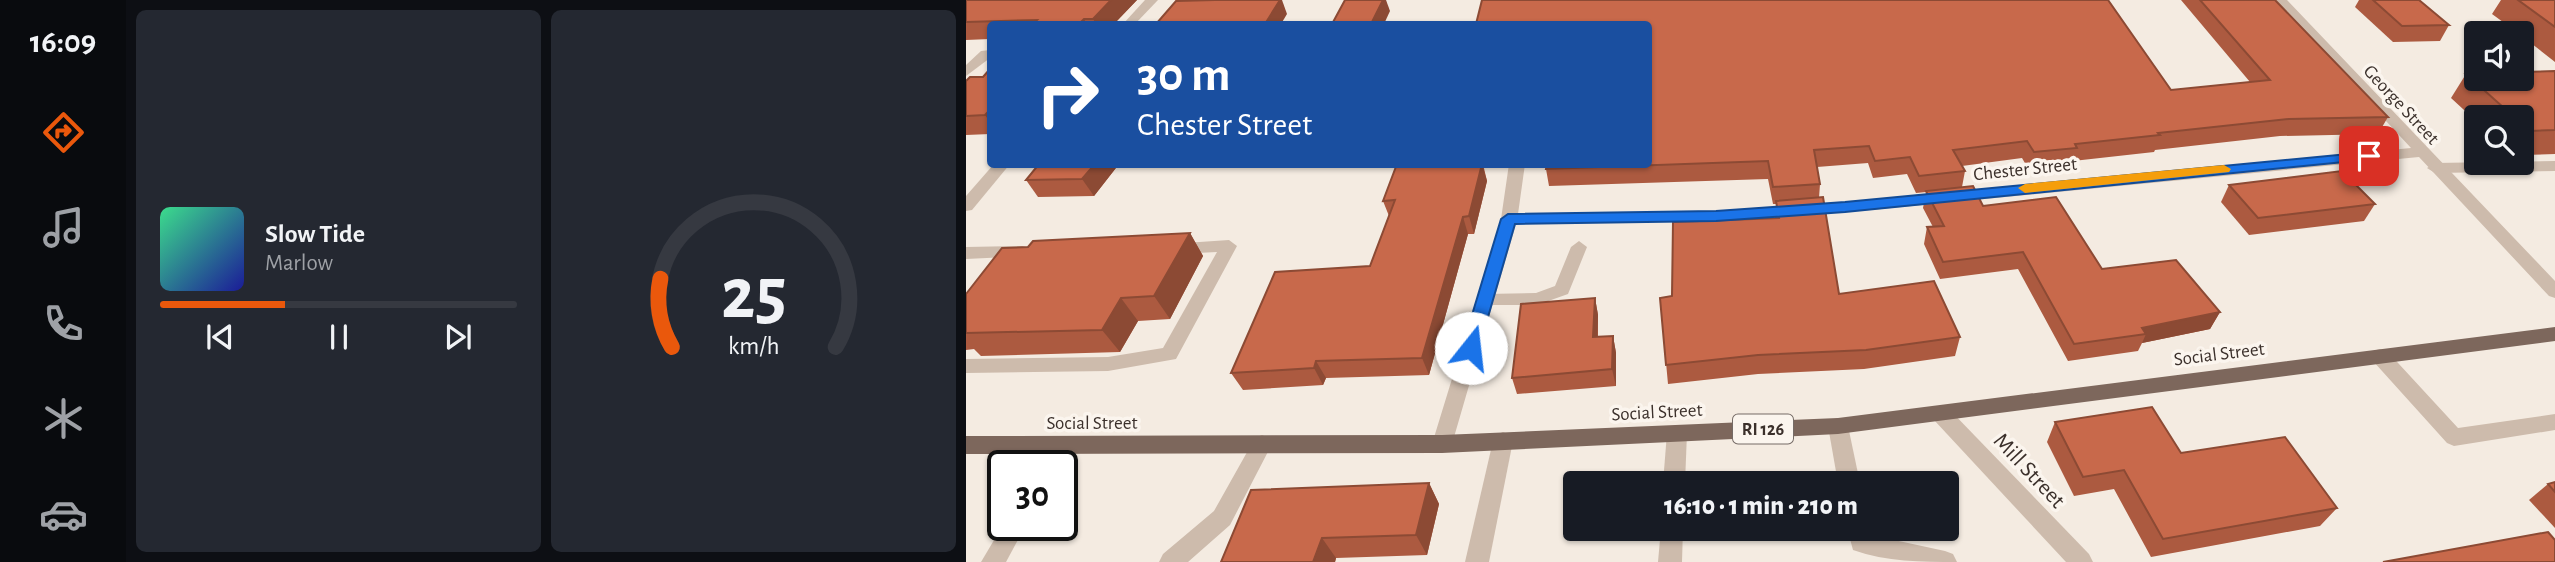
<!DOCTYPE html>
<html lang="en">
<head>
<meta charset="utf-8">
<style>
  body { margin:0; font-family:"Alegreya Sans",sans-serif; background:#242831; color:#f1f3f6; height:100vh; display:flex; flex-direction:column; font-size:26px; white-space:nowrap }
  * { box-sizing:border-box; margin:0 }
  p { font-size:23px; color:#9ea1a6 }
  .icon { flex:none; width:38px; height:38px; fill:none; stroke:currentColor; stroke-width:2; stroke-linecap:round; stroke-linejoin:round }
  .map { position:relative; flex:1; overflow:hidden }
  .drawer { display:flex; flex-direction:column; gap:10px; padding:10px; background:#0d0f14; width:840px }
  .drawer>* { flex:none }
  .banner { position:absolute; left:21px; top:21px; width:665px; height:147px; border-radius:7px; box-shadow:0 2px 5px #0004; background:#1a4fa0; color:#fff; overflow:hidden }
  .buttons { position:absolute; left:1498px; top:21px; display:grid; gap:14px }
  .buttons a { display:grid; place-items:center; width:70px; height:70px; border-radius:7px; background:#171b24; box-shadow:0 2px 5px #0004; font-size:35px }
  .speed { position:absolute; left:21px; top:450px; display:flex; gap:14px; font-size:35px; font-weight:700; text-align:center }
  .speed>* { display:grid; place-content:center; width:91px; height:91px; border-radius:50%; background:#171b24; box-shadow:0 2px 5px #0004; line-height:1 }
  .speed .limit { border:4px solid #111; border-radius:10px; background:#fff; color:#111 }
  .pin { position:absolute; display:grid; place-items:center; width:60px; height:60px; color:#fff; margin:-30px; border-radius:14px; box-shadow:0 4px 10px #0006 }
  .me { position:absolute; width:77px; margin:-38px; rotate:16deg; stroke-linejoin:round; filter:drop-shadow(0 0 5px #0008) }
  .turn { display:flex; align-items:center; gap:24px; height:147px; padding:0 35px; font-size:32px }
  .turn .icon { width:91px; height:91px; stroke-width:2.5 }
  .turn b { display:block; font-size:49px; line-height:60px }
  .drawer .tile { flex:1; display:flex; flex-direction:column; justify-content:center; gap:10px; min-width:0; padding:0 24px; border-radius:10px; background:#242831 }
  .drawer .dial { align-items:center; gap:0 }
  .dial svg { height:182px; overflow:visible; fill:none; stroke:#363941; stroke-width:7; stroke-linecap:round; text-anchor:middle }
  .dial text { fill:#f1f3f6; stroke:none }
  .song { display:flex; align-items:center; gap:21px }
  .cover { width:84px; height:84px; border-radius:10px; background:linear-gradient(135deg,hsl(150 70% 55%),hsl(240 70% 35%)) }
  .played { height:7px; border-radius:4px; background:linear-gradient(90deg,#ea580c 35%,#363941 35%) }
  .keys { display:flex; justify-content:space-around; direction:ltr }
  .drawer .tiles { flex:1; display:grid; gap:10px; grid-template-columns:repeat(2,1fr) }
  .trip { position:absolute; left:597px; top:471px; width:396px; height:70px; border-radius:7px; background:#171b24; box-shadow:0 2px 5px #0004; font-weight:800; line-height:70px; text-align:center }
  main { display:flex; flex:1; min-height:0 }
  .menu { display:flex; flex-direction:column; width:126px; justify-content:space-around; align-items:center; background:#090b0e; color:#9ea1a6 }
  .menu .icon { width:49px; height:49px }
  .menu .on { color:#ea580c }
  .menu b { font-size:32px; color:#f1f3f6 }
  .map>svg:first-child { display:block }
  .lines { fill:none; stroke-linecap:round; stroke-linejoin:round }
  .service { fill:#cdbbac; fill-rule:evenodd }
  .minor { fill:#cdbbac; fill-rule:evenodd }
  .primary { fill:#7d675c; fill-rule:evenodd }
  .wall { fill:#ac5a40 }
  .shaded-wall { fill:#8c4a34 }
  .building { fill:#c8694b; stroke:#8c4a34; stroke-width:2 }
  .route { fill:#1a73e8; stroke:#114b97; stroke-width:2 }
  .slow { fill:#f59e0b }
  .labels { text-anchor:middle; stroke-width:7; stroke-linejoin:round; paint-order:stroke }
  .shield { fill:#fbf5ee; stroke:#756b66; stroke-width:2 }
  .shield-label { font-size:18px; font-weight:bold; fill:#3b302b }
  .street-label { font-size:19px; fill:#3b302b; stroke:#fbf5ee }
  .near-street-label { font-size:23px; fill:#3b302b; stroke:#fbf5ee }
</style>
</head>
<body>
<main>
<nav class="menu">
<b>16:09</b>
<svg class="icon on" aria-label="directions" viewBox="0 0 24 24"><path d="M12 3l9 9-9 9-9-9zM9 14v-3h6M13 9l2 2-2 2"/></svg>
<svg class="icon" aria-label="music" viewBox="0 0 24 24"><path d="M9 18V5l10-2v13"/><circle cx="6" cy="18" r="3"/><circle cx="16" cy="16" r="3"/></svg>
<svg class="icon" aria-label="phone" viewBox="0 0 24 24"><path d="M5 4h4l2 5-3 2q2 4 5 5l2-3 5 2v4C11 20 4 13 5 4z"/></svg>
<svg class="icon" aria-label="climate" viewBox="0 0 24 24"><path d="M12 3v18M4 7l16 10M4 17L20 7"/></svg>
<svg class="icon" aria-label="car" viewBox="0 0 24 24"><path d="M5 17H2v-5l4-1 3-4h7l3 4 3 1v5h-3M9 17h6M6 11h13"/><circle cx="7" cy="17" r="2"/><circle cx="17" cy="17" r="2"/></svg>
</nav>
<section class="drawer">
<div class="tiles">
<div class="tile">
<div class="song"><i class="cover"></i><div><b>Slow Tide</b><p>Marlow</p></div></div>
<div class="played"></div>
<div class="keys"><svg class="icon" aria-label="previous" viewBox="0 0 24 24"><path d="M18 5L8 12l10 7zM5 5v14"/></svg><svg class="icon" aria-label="pause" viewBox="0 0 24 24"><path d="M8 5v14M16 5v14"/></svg><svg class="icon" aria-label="next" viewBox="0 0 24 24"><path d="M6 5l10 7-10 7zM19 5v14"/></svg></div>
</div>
<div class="tile dial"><svg viewBox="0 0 100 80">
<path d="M14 69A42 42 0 1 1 86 69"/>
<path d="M14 69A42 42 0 0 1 9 39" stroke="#ea580c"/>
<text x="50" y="56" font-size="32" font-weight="700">25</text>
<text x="50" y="72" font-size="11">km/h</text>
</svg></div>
</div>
</section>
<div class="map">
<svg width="1589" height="562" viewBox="0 0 1589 562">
  <rect width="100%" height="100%" fill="#f4ebe1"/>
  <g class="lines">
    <g class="service">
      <polygon points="24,50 24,58 0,76 0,65 15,51"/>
      <polygon points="1589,161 1589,171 1469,173 1461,168 1469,163"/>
      <polygon points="263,240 271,246 210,359 142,371 0,373 0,359 142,357 197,348 251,252 210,254 204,252 202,248 204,244"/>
      <polygon points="613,241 621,247 602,294 571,305 513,305 510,300 519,294 570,293 589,286 605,247"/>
      <polygon points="56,246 62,248 64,252 62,256 0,259 0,247"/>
      <polygon points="1414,349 1421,351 1492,428 1589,414 1589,430 1488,446 1481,443 1407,361 1405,356 1407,351"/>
      <polygon points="872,418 879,420 882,426 894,483 872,483 862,426 865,420"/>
      <polygon points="711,425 718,427 721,433 719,483 697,483 701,433 704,427"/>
      <polygon points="537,432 544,435 547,441 523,562 499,562 527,441 530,435"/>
      <polygon points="296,435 303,438 306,444 264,525 222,562 193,562 197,554 248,511 289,438"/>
      <polygon points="98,436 105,439 108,445 96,466 75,466 91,439"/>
      <polygon points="37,525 60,525 40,562 15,562"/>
      <polygon points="695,528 717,528 716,562 692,562"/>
      <path d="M881,528H903L905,535L979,551L987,554L991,562C955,562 921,562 887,550Z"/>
    </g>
    <g class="minor">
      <polygon points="179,0 192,0 169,24 157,24"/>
      <polygon points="1308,0 1321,0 1589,281 1589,298 1583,296 1453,157 905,210 750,221 550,224 486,444 483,450 476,453 469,450 466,444 535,219 543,164 559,164 552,214 750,211 905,200 1445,148"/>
      <polygon points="28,164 44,164 6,210 0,211 0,196"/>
      <polygon points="975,406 982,408 1123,554 1127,562 1100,562 968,420 965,414 968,408"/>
    </g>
    <polygon class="primary" points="1589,327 1589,341 872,434 476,453 0,454 0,436 476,435 872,418"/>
  </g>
  <g class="wall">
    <polygon points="0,0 171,0 148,24 24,24 24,39 0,40"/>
    <polygon points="1215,0 1309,0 1422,117 1412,134 1314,136 1189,150 1188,152 1107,161 1106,165 1063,170 1056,158 996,166 999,171 996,187 1017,206 1136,269 1254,312 1244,329 1176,343 1172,351 1102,361 1052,269 974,279 958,244 961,227 967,227 957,208 960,192 950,193 941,174 907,178 902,163 851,167 854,184 853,198 873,294 994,337 989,356 898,369 792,374 702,384 694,298 706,296 809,218 810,204 807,204 802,179 583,186 580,169 1205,90 1284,82"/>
    <polygon points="1393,0 1453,0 1483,25 1474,41 1427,42 1389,7"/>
    <polygon points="1535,0 1589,0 1589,62 1556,36 1556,33 1552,33 1526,14"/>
    <polygon points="24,69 24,134 0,135 0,81 17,77"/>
    <polygon points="1589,71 1589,154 1556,155 1556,117 1510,117 1510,121 1485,98 1500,74"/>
    <polygon points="73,164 153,164 128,196 72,197 60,180"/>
    <polygon points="517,164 521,181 508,234 502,234 463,375 360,378 357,385 277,390 265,373 404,266 423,216 417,201"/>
    <polygon points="1263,185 1409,204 1398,221 1283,235 1255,202"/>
    <polygon points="224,233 237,256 204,319 172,321 154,352 15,356 8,349 0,350 0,294 62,247"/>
    <polygon points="629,298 632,315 632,337 647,336 650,353 650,386 551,394 546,378"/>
    <polygon points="1089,422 1215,453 1371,508 1354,526 1185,557 1148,489 1108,496 1081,442"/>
    <polygon points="1589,482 1589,528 1563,500 1582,484"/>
    <polygon points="463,483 473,504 461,555 370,558 369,562 255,562"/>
  </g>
  <g class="shaded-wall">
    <polygon points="145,0 171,0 148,24 130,24 127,19"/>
    <polygon points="314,0 316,0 321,14 315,24 299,24"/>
    <polygon points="417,0 420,0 424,11 418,24 405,24"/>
    <polygon points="118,19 121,24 113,24"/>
    <polygon points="24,110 24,122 19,115"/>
    <polygon points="129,164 153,164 128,196 116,179"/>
    <polygon points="516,164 521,181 508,234 503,216"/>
    <polygon points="497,217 502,234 463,375 456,358"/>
    <polygon points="224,233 237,256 204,319 188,296"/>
    <polygon points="155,298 172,321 154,352 136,330"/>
    <polygon points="629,298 632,315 631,354 627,337"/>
    <polygon points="1254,312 1244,329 1176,343 1180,334 1176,328"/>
    <polygon points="647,336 650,353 650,386 646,369"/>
    <polygon points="350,361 360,378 357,385 348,368"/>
    <polygon points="463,483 473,504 461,555 450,535"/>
    <polygon points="356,538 370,558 369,562 347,562"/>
  </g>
  <g class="building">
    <polygon points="0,0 145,0 127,19 118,19 113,24 67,24 71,20 0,22"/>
    <polygon points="249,0 314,0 299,24 190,24 210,1"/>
    <polygon points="379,0 417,0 405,24 366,24"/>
    <polygon points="516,0 1142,0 1205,90 1304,80 1234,0 1309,0 1422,117 1323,119 1192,133 1194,135 1109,144 1111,148 1068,152 1061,141 987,150 999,171 953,176 944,157 909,161 903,146 848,150 854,184 807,187 802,161 580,169 581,164 682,164 682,24 510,24"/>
    <polygon points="1407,0 1453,0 1483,25 1436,26"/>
    <polygon points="1552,0 1589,0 1589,27"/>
    <polygon points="24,69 24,110 19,115 0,116 0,81 4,77 17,77"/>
    <polygon points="1589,71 1589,130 1564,131 1562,107 1538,108 1500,74 1510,74 1510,79 1556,79 1556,72"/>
    <polygon points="73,164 129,164 116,179 60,180"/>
    <polygon points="431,164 516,164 503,216 497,217 456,358 350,361 348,368 265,373 309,272 404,266 429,200 417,201"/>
    <polygon points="1376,171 1409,204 1292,218 1263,185"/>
    <polygon points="1007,186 1017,206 1090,197 1136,269 1210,260 1254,312 1176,328 1180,334 1108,344 1057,252 977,262 961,227 978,226 960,191"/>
    <polygon points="857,197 873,294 968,281 994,337 900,350 792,355 700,365 694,298 706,296 707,222 813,218 810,201"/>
    <polygon points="224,233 188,296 155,298 136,330 0,333 0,294 36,248 62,247 67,241"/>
    <polygon points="629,298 627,337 647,336 646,369 546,378 555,304"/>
    <polygon points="1186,407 1215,453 1319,437 1371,508 1197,539 1158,470 1117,477 1089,422"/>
    <polygon points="1589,482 1589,492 1582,484"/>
    <polygon points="463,483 450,535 356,538 347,562 255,562 285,490"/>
    <polygon points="1582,532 1589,540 1589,562 1417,562"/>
  </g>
  <polygon class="route" points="1403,152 1408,153 1408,159 879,212 750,221 549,224 513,348 505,354 496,348 535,219 542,214 750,211 879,202"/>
  <polygon class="slow" points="1258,165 1265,169 1263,172 1059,193 1052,188 1059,184"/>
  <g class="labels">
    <rect class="shield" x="767" y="414.5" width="60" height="29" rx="5"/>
    <g class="shield-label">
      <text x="797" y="435">RI 126</text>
    </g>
    <g class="street-label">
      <text transform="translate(1436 104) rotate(47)" y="7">George Street</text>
      <text transform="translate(1059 168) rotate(-6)" y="7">Chester Street</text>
      <text transform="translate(1253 353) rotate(-7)" y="7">Social Street</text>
      <text transform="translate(691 411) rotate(-3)" y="7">Social Street</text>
      <text x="126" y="429">Social Street</text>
    </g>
    <g class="near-street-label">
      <text transform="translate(1064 470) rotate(47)" y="8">Mill Street</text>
    </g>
  </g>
</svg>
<div class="buttons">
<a><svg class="icon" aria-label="sound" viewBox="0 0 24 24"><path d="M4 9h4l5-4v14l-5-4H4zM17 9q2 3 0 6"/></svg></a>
<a><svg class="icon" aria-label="search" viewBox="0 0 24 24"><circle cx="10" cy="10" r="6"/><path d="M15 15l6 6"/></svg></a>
</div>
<div class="speed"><div class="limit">30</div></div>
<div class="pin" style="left:1403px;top:156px;background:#d93025"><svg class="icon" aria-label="arrive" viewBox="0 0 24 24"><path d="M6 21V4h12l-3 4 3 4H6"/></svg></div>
<svg class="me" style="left:505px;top:348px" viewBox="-20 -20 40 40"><circle r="19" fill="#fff"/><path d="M0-13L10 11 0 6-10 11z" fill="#1a73e8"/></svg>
<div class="trip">16:10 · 1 min · 210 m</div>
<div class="banner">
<div class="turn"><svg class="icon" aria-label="right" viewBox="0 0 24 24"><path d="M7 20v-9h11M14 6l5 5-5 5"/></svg><div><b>30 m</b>Chester Street</div></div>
</div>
</div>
</main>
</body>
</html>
